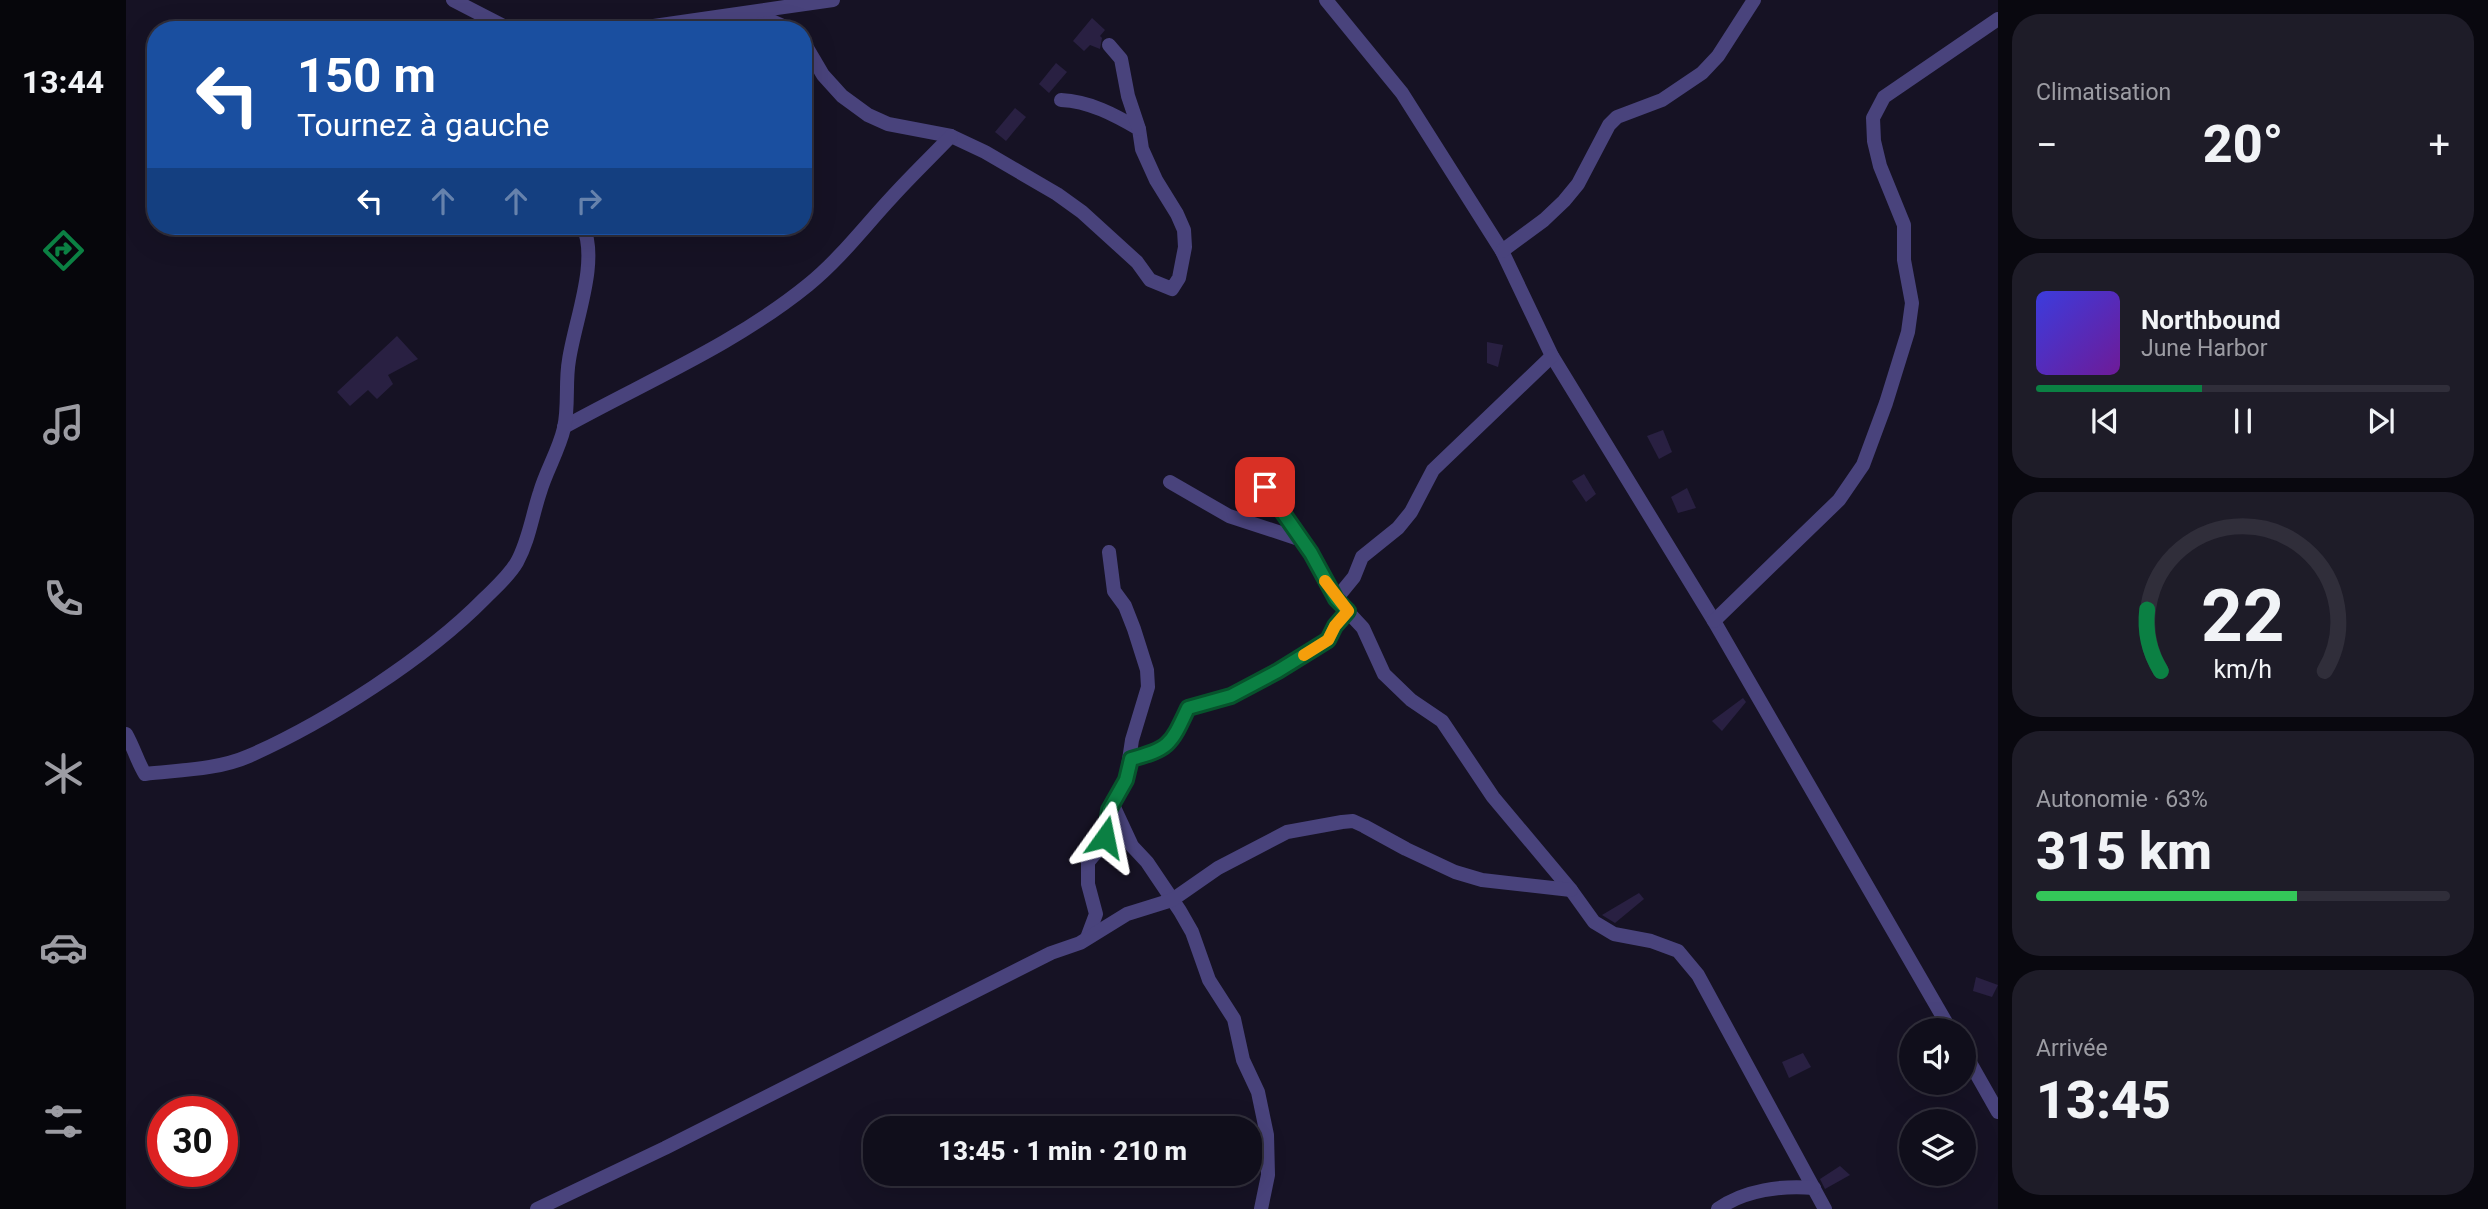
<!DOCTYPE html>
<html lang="fr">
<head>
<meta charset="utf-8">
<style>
  body { margin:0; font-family:Roboto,sans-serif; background:#1e1c28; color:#f1f3f6; height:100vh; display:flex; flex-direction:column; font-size:26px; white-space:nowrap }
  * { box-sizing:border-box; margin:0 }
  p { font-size:23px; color:#9c9ca3 }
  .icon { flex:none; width:38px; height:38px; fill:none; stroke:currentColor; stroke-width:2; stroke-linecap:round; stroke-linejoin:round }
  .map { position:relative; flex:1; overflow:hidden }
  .sheet { display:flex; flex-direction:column; gap:14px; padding:14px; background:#09080f; width:490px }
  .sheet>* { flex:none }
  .top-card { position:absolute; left:21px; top:21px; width:665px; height:214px; border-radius:28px; box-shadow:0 7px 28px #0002,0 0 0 2px #302e3a; background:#1a4fa0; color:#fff; overflow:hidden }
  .buttons { position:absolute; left:1773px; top:1018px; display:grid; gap:14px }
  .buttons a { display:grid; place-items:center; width:77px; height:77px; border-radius:50%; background:#100e1b; box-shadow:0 7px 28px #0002,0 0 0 2px #302e3a; font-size:35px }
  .speed { position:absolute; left:21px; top:1096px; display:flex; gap:14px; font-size:35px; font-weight:700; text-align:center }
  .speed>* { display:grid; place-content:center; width:91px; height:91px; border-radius:50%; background:#100e1b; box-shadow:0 7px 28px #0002,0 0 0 2px #302e3a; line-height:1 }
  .speed .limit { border:10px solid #d22; background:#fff; color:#111 }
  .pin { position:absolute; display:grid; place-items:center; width:60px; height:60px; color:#fff; margin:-30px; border-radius:14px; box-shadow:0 4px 10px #0006 }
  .me { position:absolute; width:77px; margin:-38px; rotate:12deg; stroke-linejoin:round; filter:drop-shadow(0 0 5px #0008) }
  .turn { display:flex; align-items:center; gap:24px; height:147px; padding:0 35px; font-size:32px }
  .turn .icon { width:91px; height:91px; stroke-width:2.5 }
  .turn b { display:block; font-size:49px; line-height:60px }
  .lanes { display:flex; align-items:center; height:66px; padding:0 35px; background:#0003; justify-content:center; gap:35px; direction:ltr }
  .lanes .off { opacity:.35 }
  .big { font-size:52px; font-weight:800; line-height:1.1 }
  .sheet .card { flex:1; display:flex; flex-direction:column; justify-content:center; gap:10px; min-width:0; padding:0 24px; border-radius:28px; background:#1e1c28 }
  .sheet .dial { align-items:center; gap:0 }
  .dial svg { height:182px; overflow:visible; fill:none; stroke:#302e3a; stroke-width:7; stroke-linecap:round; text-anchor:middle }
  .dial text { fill:#f1f3f6; stroke:none }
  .song { display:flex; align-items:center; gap:21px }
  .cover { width:84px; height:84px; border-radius:10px; background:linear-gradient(135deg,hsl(240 70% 55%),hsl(280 70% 35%)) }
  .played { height:7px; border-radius:4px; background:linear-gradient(90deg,#0b8043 40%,#302e3a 40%) }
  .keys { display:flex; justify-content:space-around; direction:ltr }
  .heat { display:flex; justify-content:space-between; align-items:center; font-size:38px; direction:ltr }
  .charge { height:10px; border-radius:5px; background:linear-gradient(90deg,#34c759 63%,#302e3a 0) }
  .trip { position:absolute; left:737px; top:1116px; width:399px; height:70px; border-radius:28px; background:#100e1b; box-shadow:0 7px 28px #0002,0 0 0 2px #302e3a; font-weight:800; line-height:70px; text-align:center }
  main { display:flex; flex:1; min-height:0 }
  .tabs { display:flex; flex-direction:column; width:126px; justify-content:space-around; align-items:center; background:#06060b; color:#9c9ca3 }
  .tabs .icon { width:49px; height:49px }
  .tabs .current { color:#0b8043 }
  .tabs b { font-size:32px; color:#f1f3f6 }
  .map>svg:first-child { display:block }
  .building { fill:#292042 }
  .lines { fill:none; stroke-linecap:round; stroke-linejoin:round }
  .street { stroke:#49437c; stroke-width:14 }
  .route-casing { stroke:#07532c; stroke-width:18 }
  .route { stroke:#0b8043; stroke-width:12 }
  .slow { stroke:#f59e0b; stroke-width:12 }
</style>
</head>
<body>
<main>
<nav class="tabs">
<b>13:44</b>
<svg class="icon current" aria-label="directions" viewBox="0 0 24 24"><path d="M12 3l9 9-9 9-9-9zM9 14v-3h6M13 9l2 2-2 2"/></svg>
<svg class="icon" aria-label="music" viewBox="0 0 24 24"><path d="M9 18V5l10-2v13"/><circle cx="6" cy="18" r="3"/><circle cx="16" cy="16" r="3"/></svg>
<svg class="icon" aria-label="phone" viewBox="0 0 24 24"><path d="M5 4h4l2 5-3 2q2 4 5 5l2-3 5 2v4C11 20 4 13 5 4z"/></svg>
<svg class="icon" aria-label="climate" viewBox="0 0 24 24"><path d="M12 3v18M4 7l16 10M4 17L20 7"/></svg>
<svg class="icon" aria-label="car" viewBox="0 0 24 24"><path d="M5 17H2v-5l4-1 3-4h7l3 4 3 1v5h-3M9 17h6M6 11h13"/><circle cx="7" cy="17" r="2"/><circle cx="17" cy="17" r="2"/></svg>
<svg class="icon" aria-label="filters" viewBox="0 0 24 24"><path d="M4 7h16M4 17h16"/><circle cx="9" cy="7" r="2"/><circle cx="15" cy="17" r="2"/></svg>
</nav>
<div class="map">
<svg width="1872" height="1209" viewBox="0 0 1872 1209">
  <rect width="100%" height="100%" fill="#161224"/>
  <g class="building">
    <polygon points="966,18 979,30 974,36 976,38 974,49 964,45 958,51 947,41"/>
    <polygon points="930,63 941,72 923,93 913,84"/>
    <polygon points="889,108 900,117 880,141 869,132"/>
    <polygon points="271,336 292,359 262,375 267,384 251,399 242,390 224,406 211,392"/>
    <polygon points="1361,342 1377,345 1372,367 1361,363"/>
    <polygon points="1537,430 1546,452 1533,459 1521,436"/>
    <polygon points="1458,474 1470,494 1460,502 1446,481"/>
    <polygon points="1561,488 1570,508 1552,513 1545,497"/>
    <polygon points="1617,698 1620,702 1596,731 1586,721"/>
    <polygon points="1513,893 1518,899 1489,923 1476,915"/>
    <polygon points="1850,977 1872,985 1866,997 1847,991"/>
    <polygon points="1677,1053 1685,1067 1663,1078 1656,1062"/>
    <polygon points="1714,1166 1724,1175 1699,1189 1694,1179"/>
  </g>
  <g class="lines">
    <g class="street">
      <polyline points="327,0 385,30"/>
      <polyline points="1200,0 1276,93 1376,251 1426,356 1588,621 1825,1031"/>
      <polyline points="627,13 666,30"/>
      <polyline points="500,30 707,0"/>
      <path d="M677,41L697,75L716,96L742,115L762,124L825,136L859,152L931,194L956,212L1011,262L1024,280L1046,289L1053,278L1059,247L1058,230L1051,214L1030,180L1016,149L1013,129C989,115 963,101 935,100"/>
      <polyline points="983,45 995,59 1002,96 1013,129"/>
      <polyline points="1376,251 1418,220 1438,201 1452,184 1483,125 1491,117 1536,100 1576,73 1592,56 1628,0"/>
      <path d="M438,427C521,381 608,345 682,285C714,259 738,227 766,197C785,176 806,156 825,136"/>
      <polyline points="1132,469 1139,487 1176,540"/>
      <polyline points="1044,482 1103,516 1176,540 1210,599 1237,628 1258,674 1285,700 1316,721 1367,797 1445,890 1468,922 1488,934 1525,941 1552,951 1572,975 1699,1209"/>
      <polyline points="1210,599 1228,577 1236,557 1272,528 1285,512 1307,470 1426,356"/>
      <polyline points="1588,621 1713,500 1737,465 1760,403 1782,332 1786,303 1778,260 1778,225 1754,166 1748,141 1747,118 1758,97 1872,19"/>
      <path d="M0,734C8,748 11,761 19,774C53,770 91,770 123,756C200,722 300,658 359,598C370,587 383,576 391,562C403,540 406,516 414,492C420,471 433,450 438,428C443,407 439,382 443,360C449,320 473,262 457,226"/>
      <path d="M1005,759C1045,749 1045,744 1062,708L1105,696L1152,671L1202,640L1209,626L1222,611"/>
      <polyline points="986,803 1006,846 1021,862 1054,911 1066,932 1083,980 1108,1019 1117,1060 1132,1092 1141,1135 1142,1175 1135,1209"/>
      <polyline points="961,938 970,914 962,884 962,862 978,843 983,810 1000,780 1006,740 1022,687 1021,670 1008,629 999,606 988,591 983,552"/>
      <polyline points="1838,1052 1872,1112"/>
      <polyline points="411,1209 539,1148 925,953 954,943 1001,914 1046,900 1092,868 1161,832 1216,822 1227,821 1238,826 1280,849 1329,872 1356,880 1445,890"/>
      <path d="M1592,1209C1618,1190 1657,1185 1688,1188"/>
    </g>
  </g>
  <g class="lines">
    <g class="route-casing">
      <path id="route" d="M979,837L983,810L1000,780L1005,759C1044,749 1045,744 1062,708L1105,696L1152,671L1202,640L1209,626L1222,611L1210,599L1185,553L1139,487"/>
    </g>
    <use href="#route" class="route"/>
    <polyline class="slow" points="1178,655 1202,640 1209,626 1222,611 1199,581"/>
  </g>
</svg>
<div class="buttons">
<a><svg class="icon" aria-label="sound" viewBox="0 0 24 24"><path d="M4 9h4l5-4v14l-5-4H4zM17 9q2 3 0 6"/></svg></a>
<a><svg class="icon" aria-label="layers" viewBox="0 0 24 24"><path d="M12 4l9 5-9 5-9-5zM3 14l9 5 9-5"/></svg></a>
</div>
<div class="speed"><div class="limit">30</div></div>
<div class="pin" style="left:1139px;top:487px;background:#d93025"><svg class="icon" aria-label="arrive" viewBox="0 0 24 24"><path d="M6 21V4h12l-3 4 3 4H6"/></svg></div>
<svg class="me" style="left:979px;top:837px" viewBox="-20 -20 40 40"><path d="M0-17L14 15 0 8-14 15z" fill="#0b8043" stroke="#fff" stroke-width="4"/></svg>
<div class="trip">13:45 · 1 min · 210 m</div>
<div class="top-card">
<div class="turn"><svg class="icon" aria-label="left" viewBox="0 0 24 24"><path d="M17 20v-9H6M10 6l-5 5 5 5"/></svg><div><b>150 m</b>Tournez à gauche</div></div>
<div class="lanes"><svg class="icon" aria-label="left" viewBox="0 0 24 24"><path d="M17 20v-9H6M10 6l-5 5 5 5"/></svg><svg class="icon off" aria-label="ahead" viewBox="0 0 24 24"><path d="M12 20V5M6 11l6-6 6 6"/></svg><svg class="icon off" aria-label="ahead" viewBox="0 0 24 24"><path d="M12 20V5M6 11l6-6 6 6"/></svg><svg class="icon off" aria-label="right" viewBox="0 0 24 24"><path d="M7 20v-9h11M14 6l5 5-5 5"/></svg></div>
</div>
</div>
<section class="sheet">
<div class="card"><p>Climatisation</p>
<div class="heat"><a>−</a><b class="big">20°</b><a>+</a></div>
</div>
<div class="card">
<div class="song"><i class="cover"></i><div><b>Northbound</b><p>June Harbor</p></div></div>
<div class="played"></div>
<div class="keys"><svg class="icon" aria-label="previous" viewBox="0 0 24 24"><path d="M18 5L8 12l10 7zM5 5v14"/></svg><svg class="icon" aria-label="pause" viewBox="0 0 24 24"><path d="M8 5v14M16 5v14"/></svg><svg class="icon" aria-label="next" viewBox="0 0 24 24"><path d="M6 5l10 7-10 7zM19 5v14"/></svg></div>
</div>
<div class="card dial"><svg viewBox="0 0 100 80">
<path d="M14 69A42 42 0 1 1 86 69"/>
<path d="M14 69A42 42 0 0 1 8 42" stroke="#0b8043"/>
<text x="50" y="56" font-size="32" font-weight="700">22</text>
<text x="50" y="72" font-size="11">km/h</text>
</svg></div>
<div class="card"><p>Autonomie · 63%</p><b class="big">315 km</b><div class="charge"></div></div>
<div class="card"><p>Arrivée</p><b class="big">13:45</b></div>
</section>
</main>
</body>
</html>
